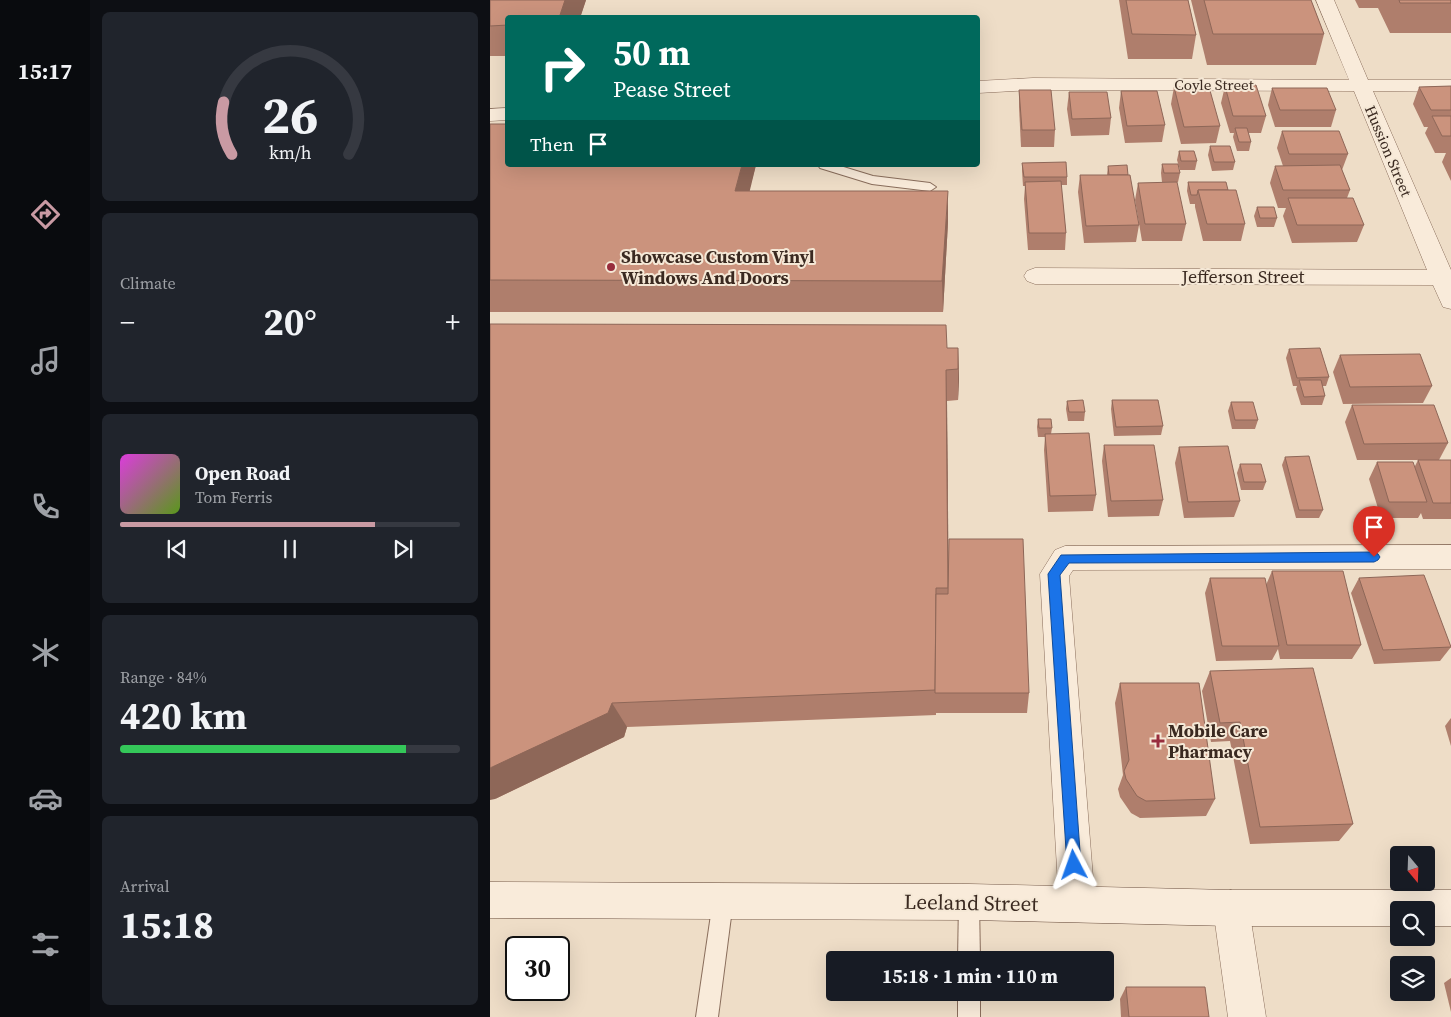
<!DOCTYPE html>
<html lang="en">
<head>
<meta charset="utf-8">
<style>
  body { margin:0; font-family:"Source Serif 4",serif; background:#20242c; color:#f1f3f6; height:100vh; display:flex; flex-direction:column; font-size:19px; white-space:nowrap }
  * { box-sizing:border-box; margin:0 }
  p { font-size:16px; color:#9ea1a6 }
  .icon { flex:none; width:28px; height:28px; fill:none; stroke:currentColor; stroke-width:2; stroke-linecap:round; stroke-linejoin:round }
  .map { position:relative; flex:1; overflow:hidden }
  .sheet { display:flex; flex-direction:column; gap:12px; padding:12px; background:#0d0f14; width:400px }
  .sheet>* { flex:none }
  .top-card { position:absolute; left:15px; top:15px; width:475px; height:152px; border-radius:5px; box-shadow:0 5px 20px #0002; background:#00695c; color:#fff; overflow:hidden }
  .needle { width:32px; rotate:161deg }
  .tools { position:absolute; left:900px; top:846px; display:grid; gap:10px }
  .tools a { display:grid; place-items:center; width:45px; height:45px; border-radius:5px; background:#171b24; box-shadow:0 5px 20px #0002; font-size:25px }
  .speed { position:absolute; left:15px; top:936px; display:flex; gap:10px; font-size:25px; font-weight:700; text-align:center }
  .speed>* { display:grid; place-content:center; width:65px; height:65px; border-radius:50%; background:#171b24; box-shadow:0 5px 20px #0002; line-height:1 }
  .speed .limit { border:2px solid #111; border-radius:8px; background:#fff; color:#111 }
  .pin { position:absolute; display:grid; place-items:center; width:42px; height:42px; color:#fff; margin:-51px -21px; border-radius:50% 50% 50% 0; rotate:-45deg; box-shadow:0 0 5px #0007 }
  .pin .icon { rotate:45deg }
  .me { position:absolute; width:55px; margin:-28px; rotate:356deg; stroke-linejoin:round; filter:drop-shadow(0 0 4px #0008) }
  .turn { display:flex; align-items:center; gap:18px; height:105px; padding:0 25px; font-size:22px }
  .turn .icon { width:65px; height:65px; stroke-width:2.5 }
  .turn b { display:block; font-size:35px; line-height:42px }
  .then { display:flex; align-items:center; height:48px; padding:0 25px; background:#0003; gap:10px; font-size:19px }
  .big { font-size:38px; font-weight:700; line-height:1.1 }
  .sheet .card { flex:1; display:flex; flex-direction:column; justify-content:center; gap:8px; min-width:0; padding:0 18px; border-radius:8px; background:#20242c }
  .sheet .dial { align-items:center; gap:0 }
  .dial svg { height:130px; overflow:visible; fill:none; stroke:#363941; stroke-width:7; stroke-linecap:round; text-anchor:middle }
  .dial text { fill:#f1f3f6; stroke:none }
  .song { display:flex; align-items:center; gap:15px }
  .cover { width:60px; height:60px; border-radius:8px; background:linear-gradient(135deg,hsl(300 70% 55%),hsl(90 70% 35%)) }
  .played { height:5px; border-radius:2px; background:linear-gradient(90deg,#c99aa3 75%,#363941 75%) }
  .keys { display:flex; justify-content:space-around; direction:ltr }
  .heat { display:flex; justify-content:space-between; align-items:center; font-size:28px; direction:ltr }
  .charge { height:8px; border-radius:4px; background:linear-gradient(90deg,#34c759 84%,#363941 0) }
  .trip { position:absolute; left:336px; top:951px; width:288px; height:50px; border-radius:5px; background:#171b24; box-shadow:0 5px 20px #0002; font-weight:700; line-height:50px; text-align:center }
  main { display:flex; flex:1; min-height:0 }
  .tabs { display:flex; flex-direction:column; width:90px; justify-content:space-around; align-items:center; background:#090b0e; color:#9ea1a6 }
  .tabs .icon { width:35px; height:35px }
  .tabs .on { color:#c99aa3 }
  .tabs b { font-size:22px; color:#f1f3f6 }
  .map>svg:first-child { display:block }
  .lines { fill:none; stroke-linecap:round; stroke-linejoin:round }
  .service-casing { stroke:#8a6e5c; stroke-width:2 }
  .minor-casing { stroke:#8a6e5c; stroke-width:1 }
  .secondary-casing { stroke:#6b4f3f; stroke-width:1 }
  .service { fill:#f9ebda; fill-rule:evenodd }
  .minor { fill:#f9ebda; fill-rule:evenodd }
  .secondary { fill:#f9ebda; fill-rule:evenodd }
  .wall { fill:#af7e6c }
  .shaded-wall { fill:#8e6758 }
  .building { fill:#cb937d; stroke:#8e6758 }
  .route { fill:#1a73e8; stroke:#114b97 }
  .poi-dot { fill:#982d3d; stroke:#f5e8d6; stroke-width:2 }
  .labels { text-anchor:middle; stroke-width:4; stroke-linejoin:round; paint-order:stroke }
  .far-street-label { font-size:15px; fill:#3a2920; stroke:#f5e8d6 }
  .poi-label { font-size:18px; font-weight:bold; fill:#3a2920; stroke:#f5e8d6; text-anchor:start }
  .street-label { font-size:18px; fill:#3a2920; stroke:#f5e8d6 }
  .near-street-label { font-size:21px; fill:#3a2920; stroke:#f5e8d6 }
</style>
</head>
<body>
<main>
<nav class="tabs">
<b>15:17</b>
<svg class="icon on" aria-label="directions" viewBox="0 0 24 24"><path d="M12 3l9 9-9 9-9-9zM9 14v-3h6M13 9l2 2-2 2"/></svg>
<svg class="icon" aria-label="music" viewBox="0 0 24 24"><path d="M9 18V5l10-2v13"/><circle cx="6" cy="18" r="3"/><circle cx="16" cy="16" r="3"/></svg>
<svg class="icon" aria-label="phone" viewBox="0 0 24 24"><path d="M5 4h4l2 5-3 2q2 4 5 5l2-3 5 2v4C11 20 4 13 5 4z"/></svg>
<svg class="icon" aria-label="climate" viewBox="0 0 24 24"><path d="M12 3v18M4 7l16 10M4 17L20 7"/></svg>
<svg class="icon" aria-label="car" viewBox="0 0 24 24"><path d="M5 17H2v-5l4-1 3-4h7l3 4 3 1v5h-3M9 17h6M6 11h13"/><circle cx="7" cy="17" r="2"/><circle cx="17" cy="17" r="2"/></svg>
<svg class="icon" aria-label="filters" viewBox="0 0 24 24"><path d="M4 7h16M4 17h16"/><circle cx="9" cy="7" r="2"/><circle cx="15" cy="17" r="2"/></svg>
</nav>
<section class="sheet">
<div class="card dial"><svg viewBox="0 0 100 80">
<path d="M14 69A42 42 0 1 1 86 69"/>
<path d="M14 69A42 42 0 0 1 9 37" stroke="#c99aa3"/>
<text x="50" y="56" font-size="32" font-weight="700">26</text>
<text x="50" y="72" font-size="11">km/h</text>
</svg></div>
<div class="card"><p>Climate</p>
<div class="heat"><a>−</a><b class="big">20°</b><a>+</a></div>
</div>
<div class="card">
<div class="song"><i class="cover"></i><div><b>Open Road</b><p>Tom Ferris</p></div></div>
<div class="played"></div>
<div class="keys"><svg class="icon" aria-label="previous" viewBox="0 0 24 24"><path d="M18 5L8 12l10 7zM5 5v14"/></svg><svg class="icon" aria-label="pause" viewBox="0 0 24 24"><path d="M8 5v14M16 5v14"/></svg><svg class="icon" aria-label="next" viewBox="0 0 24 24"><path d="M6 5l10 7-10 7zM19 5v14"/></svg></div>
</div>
<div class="card"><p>Range · 84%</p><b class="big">420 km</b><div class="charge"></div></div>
<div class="card"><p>Arrival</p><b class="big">15:18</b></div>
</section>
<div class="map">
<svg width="961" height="1017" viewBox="0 0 961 1017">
  <rect width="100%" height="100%" fill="#eeddc7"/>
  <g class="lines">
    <g class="service-casing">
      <g id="service">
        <polygon points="328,165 347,165 383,176 440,183 446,187 440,191 382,184 330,168"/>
        <polygon points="233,891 240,894 243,901 228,1017 206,1017 223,901 226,894"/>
        <polygon points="479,892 486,895 489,902 490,960 468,960 469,902 472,895"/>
        <rect x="468" y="992" width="22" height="25"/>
      </g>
    </g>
    <g class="minor-casing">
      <g id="minor">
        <polygon points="826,0 844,0 878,80 961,80 961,92 883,91 961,270 961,309 953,307 943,285 545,284 537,281 534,276 537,271 545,268 937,270 864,91 543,90 488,93 488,81 543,78 859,80"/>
        <polygon points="18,108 18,120 0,121 0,109"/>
        <polygon points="961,545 961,569 583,570 579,576 605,903 600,916 587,921 574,916 569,903 550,574 565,550 575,546"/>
        <polygon points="741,890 754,895 759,908 776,1017 738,1017 723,908 728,895"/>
      </g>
    </g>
    <g class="secondary-casing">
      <polygon id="secondary" points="0,882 479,884 741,890 961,890 961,926 936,926 936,910 909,910 909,926 741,926 479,920 0,918"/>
    </g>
    <use href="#service" class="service"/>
    <use href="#minor" class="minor"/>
    <use href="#secondary" class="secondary"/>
  </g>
  <g class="wall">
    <polygon points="0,0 96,0 90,18 18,18 18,56 0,56"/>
    <polygon points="629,0 698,0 706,35 702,59 638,59"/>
    <polygon points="701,0 821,0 834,34 826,65 717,65"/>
    <polygon points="865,0 961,0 961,33 900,33 888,8 869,8"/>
    <polygon points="735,86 776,116 771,133 758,133 761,142 759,151 747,151 743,137 744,133 740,133 731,103"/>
    <polygon points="961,86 961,181 952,162 956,153 945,153 935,133 938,127 934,127 923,104 929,87"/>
    <polygon points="684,87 730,126 726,143 691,144 681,104"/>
    <polygon points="782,88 846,110 841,127 785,127 778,105"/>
    <polygon points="529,90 565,130 564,147 531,147 529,107"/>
    <polygon points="631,91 675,125 672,142 635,143 629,108"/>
    <polygon points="579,92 621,118 619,135 581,136 577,109"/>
    <polygon points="0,124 18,165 266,165 259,191 458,222 453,312 0,312"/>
    <polygon points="792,131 858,154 852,170 860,190 857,198 874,225 867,242 802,243 793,216 796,208 788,208 780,183 785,166 793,166 787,148"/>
    <polygon points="720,146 745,162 743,170 722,171 718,155"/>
    <polygon points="689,151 707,161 705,170 690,170 687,160"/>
    <polygon points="532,163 577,177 577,185 571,185 576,233 575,250 538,250 534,199 535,186 533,186 532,171"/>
    <polygon points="672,164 690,173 688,182 672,182 671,173"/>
    <polygon points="618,166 649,225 646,242 594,243 588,192 590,175 617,175"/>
    <polygon points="698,182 738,190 755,224 751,241 713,241 705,207 705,204 700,204 697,191"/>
    <polygon points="648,183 696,224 692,241 652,241 645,200"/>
    <polygon points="767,207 787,218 784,227 767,227 764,216"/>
    <polygon points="457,348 468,348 469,379 468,400 457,401 458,572 539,693 537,713 446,713 446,715 137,727 134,737 5,799"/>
    <polygon points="799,349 839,377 836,386 832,386 835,396 832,405 811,405 806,389 807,386 803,386 796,358"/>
    <polygon points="850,355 942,386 933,403 853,404 843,372"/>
    <polygon points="622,400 673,426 671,435 624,436 621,409"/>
    <polygon points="577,401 595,412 594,421 578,421 576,409"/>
    <polygon points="741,402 768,420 765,429 742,429 738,411"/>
    <polygon points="862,405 958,443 949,460 867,460 855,422"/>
    <polygon points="548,419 562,428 561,434 606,495 603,511 558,512 554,450 555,437 548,437 547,427"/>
    <polygon points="614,445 673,500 669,516 618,517 612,461"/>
    <polygon points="689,447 750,501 744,517 694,518 685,463"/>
    <polygon points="795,457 833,510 829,518 806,518 792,465"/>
    <polygon points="928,460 961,460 961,519 933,519 931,513 928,518 891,518 879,479 887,462 925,466"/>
    <polygon points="750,464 776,482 773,490 751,490 747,473"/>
    <polygon points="782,571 871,645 862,659 790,659 788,649 782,660 726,661 715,593 720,578 776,585"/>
    <polygon points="869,578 961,647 950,661 884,664 861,593"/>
    <polygon points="720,671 863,824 849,841 760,844 740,741 721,742 712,691"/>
    <polygon points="630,683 725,799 716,816 650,818 641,813 630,797 628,789 633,775 625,703"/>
    <polygon points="961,718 961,746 955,726"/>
    <polygon points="961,978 961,1012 954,983"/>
    <polygon points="636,987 719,1017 631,1017 630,999"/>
  </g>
  <g class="shaded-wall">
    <polygon points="75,0 96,0 90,18 69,18"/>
    <polygon points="252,165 266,165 252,223 245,191"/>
    <polygon points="458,191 458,222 453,312 452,281"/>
    <polygon points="468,348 469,379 468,400"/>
    <polygon points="456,370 457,401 459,615 458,588"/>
    <polygon points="122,703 137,727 134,737 5,799 0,800 0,768"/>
  </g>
  <g class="building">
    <polygon points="0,0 75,0 69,18 18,18 18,25 0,26"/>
    <polygon points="636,0 698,0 706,35 642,34"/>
    <polygon points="714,0 821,0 834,34 723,34"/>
    <polygon points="909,0 961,0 961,3 910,3"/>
    <polygon points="766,85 776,116 743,116 735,86"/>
    <polygon points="961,86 961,110 941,110 929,87"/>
    <polygon points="684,87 719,87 730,126 694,127"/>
    <polygon points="782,88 837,88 846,110 790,110"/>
    <polygon points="529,90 561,90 565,130 532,130"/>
    <polygon points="631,91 667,91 675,125 637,126"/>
    <polygon points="579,92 617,92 621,118 582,119"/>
    <polygon points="942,116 961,116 961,136 952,136"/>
    <polygon points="0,124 18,124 18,165 252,165 245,191 458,191 452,281 0,280"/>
    <polygon points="745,128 757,128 761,142 749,142"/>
    <polygon points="792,131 849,131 858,154 799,154"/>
    <polygon points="720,146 740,146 745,162 724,162"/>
    <polygon points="689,151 704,151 707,161 691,161"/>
    <polygon points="576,162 577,177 534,177 532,163"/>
    <polygon points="672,164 688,164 690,173 674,173"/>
    <polygon points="637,165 638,175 619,175 618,166"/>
    <polygon points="850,165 860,190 793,190 785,166"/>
    <polygon points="590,175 640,175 649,225 596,226"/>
    <polygon points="571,181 576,233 539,233 535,182"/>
    <polygon points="687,182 696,224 655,224 648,183"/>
    <polygon points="698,182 736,182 738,190 708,190 707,195 701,195"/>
    <polygon points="708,190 746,190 755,224 717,224"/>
    <polygon points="798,198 863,198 874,225 807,225"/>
    <polygon points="767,207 784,207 787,218 770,218"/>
    <polygon points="0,324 456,325 457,348 468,348 468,369 456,370 458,588 446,588 445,690 122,703 118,713 0,768"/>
    <polygon points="830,348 839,377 807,378 799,349"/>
    <polygon points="930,354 942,386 860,387 850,355"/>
    <polygon points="809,380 831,380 835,396 814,397"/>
    <polygon points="593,400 595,412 579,412 577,401"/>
    <polygon points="622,400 668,400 673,426 626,427"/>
    <polygon points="741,402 763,402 768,420 745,420"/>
    <polygon points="862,405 944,405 958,443 874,444"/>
    <polygon points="548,419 561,419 562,428 549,428"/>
    <polygon points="599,433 606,495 560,496 555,434"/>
    <polygon points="614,445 664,445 673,500 621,501"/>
    <polygon points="738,446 750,501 698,502 689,447"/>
    <polygon points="819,456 833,510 809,510 795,457"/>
    <polygon points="928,460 961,460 961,503 943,503"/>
    <polygon points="887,462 923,462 937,502 899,502"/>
    <polygon points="750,464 771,464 776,482 754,482"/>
    <polygon points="459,539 533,539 539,693 445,693 446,594 458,594"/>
    <polygon points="782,571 853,571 871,645 797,645"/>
    <polygon points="934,575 961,647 893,650 869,578"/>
    <polygon points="720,578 775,578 789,646 732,646"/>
    <polygon points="823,668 863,824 770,827 750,722 730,723 720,671"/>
    <polygon points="630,683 709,683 725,799 656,801 647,796 636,779 634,771 639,760"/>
    <polygon points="636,987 715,987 719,1017 639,1017"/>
  </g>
  <polygon class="route" points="884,552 888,554 890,557 888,560 884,562 579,563 570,575 591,865 589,870 584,872 579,870 577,865 558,574 571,555"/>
  <g class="poi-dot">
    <circle cx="121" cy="267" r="5"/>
    <path d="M665.5 733.5h5v5h5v5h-5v5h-5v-5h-5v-5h5z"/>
  </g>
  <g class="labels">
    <g class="far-street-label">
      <text x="724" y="90">Coyle Street</text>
      <text transform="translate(898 151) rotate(67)" y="5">Hussion Street</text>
    </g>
    <g class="poi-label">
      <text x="131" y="263">Showcase Custom Vinyl<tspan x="131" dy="21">Windows And Doors</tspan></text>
      <text x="678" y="737">Mobile Care<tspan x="678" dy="21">Pharmacy</tspan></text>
    </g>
    <g class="street-label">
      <text x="753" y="283">Jefferson Street</text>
    </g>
    <g class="near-street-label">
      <text transform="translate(481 903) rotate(1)" y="7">Leeland Street</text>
    </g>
  </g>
</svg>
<div class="tools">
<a><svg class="needle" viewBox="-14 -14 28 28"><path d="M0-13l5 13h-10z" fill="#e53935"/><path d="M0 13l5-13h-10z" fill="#9ea1a6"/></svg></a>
<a><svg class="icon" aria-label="search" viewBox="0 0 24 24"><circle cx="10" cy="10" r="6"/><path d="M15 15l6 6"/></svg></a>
<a><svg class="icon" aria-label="layers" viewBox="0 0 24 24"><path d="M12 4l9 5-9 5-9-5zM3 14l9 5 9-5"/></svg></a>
</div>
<div class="speed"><div class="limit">30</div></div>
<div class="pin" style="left:884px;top:557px;background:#d93025"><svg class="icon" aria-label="arrive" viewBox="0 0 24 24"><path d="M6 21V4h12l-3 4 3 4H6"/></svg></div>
<svg class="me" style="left:584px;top:865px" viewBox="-20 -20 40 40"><path d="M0-17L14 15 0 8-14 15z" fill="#1a73e8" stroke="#fff" stroke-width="4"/></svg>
<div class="trip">15:18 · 1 min · 110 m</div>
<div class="top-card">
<div class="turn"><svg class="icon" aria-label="right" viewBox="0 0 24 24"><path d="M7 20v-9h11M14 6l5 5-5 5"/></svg><div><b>50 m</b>Pease Street</div></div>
<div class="then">Then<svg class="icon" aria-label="arrive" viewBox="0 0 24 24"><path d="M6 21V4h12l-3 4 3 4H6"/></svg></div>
</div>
</div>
</main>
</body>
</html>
